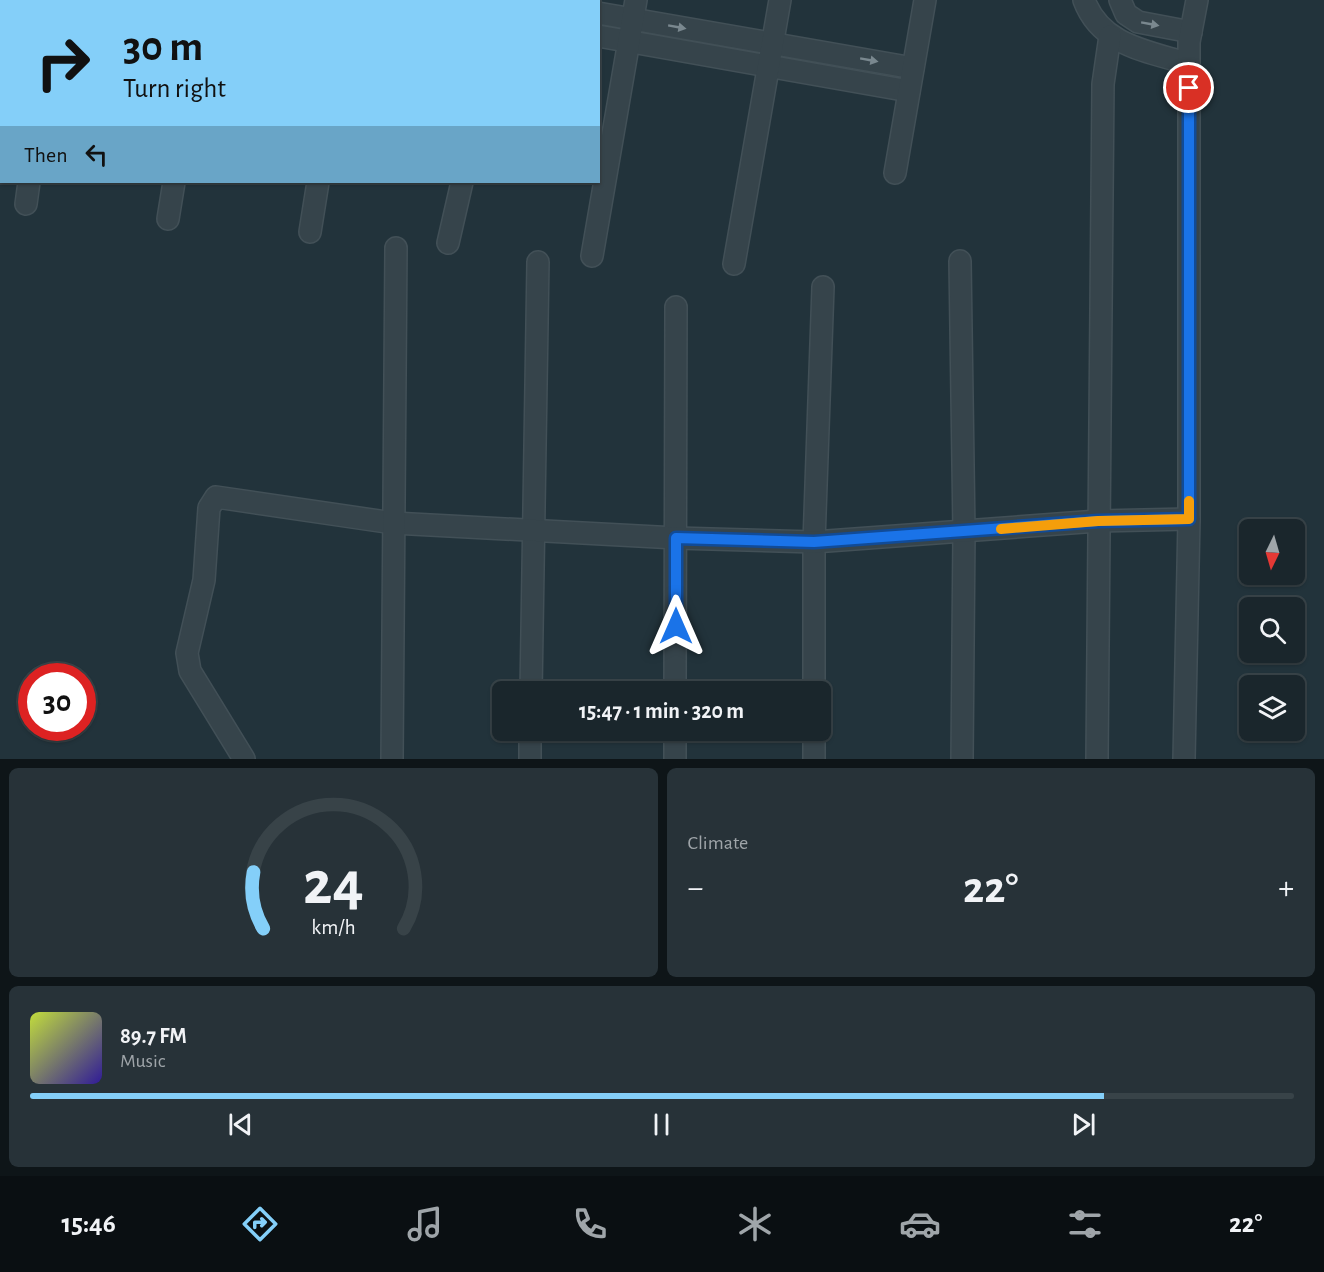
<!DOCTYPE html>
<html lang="en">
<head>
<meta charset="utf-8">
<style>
  body { margin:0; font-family:"Alegreya Sans",sans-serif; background:#273238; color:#f1f3f6; height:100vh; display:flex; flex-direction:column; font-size:22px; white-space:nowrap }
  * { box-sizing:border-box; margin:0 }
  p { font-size:20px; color:#9fa5a9 }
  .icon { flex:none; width:33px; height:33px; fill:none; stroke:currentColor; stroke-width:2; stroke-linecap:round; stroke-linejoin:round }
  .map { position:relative; height:759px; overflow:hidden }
  .panel { display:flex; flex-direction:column; gap:9px; padding:9px; background:#0e1518; flex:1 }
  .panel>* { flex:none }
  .top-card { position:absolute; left:0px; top:0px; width:600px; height:183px; box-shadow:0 2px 4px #0004,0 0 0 2px #384348; background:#84cff9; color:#111; overflow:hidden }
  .needle { width:39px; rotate:185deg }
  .controls { position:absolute; left:1239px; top:519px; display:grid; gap:12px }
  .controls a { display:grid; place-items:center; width:66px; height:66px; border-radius:9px; background:#1a262c; box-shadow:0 2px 4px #0004,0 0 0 2px #384348; font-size:30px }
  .speed { position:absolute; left:18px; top:663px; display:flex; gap:12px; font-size:30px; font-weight:700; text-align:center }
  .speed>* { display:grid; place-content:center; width:78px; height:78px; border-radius:50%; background:#1a262c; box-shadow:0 2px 4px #0004,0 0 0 2px #384348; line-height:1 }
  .speed .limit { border:9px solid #d22; background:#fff; color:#111 }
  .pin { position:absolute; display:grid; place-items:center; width:51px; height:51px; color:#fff; margin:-26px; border:3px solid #fff; border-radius:50%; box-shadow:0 2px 6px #0007 }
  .me { position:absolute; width:66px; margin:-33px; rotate:0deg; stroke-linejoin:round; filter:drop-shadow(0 0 4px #0008) }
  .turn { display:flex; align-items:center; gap:21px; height:126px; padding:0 24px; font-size:27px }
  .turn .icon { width:78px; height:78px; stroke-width:2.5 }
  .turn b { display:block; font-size:42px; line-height:51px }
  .then { display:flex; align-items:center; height:57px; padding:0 24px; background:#0003; gap:12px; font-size:22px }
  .big { font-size:45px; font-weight:700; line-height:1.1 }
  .panel .card { flex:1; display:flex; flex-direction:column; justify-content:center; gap:9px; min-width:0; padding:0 21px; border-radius:9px; background:#273238 }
  .panel .dial { align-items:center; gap:0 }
  .dial svg { height:156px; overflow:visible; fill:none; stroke:#384348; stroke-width:7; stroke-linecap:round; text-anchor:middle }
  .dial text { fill:#f1f3f6; stroke:none }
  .song { display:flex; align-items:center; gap:18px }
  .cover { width:72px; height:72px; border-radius:9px; background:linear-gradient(135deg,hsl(70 70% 55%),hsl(250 70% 35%)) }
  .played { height:6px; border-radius:3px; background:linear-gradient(90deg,#84cff9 85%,#384348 85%) }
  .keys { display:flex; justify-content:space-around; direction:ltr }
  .heat { display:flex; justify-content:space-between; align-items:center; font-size:33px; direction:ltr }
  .panel .tiles { flex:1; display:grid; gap:9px; grid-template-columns:1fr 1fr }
  .card:last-child { grid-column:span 2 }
  .trip { position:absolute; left:492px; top:681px; width:339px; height:60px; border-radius:9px; background:#1a262c; box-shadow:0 2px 4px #0004,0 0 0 2px #384348; font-weight:700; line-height:60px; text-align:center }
  .tabs { display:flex; height:96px; justify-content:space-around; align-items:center; background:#0a0f12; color:#9fa5a9 }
  .tabs .icon { width:42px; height:42px }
  .tabs .current { color:#84cff9 }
  .tabs b { font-size:27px; color:#f1f3f6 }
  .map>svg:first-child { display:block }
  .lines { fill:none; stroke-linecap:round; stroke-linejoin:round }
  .street-casing { stroke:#425057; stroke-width:24 }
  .street { stroke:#36444b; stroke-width:21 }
  .oneway { fill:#7a888f }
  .route-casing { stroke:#114b97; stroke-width:15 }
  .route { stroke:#1a73e8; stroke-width:10 }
  .slow { stroke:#f59e0b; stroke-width:10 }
</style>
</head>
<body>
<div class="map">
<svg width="1324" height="759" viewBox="0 0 1324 759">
  <rect width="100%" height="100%" fill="#22333b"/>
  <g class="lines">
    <g class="street-casing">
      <g id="street">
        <polyline points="393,0 401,2"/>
        <polyline points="523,0 531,2"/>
        <path d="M1084,0C1101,46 1148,51 1189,64"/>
        <polyline points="1120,0 1126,14 1138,22 1191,32"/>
        <polyline points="58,2 59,0"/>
        <polyline points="204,2 204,0"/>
        <polyline points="349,2 349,0"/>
        <polyline points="450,2 450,0"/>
        <polyline points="598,13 913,68"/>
        <polyline points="598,36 909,91"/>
        <polyline points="895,173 925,0"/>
        <polyline points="26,204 29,182"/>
        <polyline points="168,219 174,182"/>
        <polyline points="310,232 318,182"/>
        <polyline points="448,243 462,182"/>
        <polyline points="592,256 636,0"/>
        <polyline points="960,261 964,532 962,759"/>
        <polyline points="734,264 780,0"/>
        <polyline points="531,692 538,262"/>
        <polyline points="675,692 676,307"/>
        <polyline points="814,692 814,542 823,287"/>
        <polyline points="814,730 814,759"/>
        <polyline points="244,759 190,671 187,653 204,580 209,508 216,497 393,523 676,538 814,542 1098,521 1189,519"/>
        <polyline points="392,759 396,248"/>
        <polyline points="530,759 530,730"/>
        <polyline points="675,759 675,730"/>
        <polyline points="1097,759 1103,84 1110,36"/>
        <polyline points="1184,759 1189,519 1189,42 1197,0"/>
      </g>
    </g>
    <use href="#street" class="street"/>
  </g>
  <defs><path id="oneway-solid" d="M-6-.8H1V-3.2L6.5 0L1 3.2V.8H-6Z" transform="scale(1.5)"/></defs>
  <g class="oneway">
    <use href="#oneway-solid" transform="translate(1150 24) rotate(10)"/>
    <use href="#oneway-solid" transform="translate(677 27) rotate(10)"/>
    <use href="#oneway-solid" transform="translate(869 60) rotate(10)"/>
  </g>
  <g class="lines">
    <g class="route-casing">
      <polyline id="route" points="676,626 676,538 814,542 1098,521 1189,519 1189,88"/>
    </g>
    <use href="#route" class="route"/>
    <polyline class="slow" points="1001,529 1098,521 1189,519 1189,501"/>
  </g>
</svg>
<div class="controls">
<a><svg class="needle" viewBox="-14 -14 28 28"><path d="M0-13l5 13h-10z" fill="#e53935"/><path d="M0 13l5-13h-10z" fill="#9fa5a9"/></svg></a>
<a><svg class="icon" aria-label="search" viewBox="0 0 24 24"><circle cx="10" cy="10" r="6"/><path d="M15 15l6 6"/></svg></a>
<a><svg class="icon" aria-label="layers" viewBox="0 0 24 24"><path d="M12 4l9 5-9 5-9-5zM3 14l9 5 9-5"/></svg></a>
</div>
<div class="speed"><div class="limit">30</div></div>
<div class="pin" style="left:1189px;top:88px;background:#d93025"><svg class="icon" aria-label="arrive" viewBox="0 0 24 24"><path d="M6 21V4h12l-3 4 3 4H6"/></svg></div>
<svg class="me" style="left:676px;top:626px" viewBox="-20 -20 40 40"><path d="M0-17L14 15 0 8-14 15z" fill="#1a73e8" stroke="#fff" stroke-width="4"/></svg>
<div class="trip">15:47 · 1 min · 320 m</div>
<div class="top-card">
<div class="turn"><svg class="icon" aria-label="right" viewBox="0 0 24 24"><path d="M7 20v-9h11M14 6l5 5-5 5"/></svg><div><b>30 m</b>Turn right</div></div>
<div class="then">Then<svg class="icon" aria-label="left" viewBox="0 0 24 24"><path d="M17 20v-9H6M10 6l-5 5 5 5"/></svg></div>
</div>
</div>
<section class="panel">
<div class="tiles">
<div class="card dial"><svg viewBox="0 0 100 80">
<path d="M14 69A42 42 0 1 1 86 69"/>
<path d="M14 69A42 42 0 0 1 9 40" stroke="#84cff9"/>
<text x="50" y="56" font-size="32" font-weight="700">24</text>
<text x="50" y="72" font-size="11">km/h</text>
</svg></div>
<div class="card"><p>Climate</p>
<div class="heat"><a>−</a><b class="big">22°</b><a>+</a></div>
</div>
<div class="card">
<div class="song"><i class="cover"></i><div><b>89.7 FM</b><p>Music</p></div></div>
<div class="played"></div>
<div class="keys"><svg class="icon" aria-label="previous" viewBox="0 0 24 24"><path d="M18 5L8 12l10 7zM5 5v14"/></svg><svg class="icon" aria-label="pause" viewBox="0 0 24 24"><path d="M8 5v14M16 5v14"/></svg><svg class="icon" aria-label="next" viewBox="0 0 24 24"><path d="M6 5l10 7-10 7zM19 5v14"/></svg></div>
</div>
</div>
</section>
<nav class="tabs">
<b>15:46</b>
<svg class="icon current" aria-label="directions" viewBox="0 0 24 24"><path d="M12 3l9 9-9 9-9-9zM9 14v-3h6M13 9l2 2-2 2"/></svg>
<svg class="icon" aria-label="music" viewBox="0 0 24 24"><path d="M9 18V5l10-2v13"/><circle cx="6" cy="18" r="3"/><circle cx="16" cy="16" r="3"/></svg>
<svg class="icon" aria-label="phone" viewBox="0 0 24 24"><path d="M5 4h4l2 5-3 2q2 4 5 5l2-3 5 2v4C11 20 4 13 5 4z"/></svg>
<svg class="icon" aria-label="climate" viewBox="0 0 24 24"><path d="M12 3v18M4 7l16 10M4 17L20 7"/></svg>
<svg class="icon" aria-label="car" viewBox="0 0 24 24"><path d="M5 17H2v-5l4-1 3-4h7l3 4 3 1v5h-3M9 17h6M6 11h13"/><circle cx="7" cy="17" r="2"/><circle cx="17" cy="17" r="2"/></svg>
<svg class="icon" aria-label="filters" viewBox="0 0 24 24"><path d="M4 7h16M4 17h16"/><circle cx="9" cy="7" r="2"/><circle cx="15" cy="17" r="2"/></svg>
<b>22°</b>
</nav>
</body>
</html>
